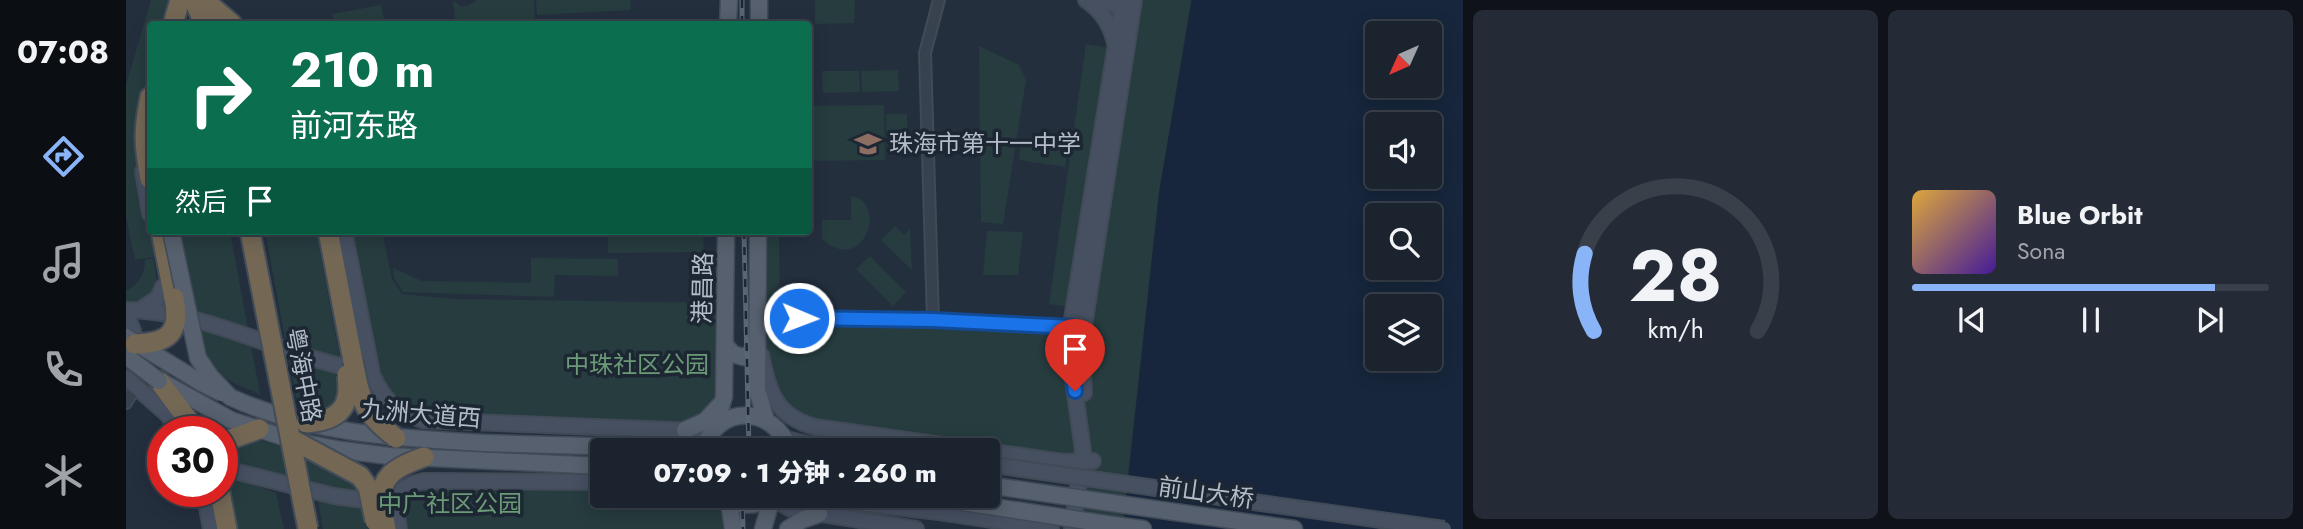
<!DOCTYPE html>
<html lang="zh">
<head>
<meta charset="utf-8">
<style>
  body { margin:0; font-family:Jost,"Noto Sans SC",sans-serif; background:#242b36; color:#f1f3f6; height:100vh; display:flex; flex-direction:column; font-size:26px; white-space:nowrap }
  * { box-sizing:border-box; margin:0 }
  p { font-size:23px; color:#a0a4aa }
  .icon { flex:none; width:38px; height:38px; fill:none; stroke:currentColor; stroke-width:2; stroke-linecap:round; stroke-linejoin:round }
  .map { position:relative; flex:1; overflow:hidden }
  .sheet { display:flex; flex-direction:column; gap:10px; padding:10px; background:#0f1319; width:840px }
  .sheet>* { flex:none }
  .hud { position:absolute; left:21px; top:21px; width:665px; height:214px; border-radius:7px; box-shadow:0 4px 18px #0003,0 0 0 2px #39404a; background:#0b6e4f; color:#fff; overflow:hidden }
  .needle { width:46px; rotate:225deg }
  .tools { position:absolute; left:1239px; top:21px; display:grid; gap:14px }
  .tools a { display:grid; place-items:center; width:77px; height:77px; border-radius:7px; background:#1b232e; box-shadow:0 4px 18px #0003,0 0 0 2px #39404a; font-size:35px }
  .speed { position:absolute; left:21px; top:416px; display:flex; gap:14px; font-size:35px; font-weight:700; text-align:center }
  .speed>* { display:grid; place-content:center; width:91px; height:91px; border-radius:50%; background:#1b232e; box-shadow:0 4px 18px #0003,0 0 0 2px #39404a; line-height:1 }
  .speed .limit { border:10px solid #d22; background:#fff; color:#111 }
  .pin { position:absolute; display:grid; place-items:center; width:60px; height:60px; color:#fff; margin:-72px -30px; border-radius:50% 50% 50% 0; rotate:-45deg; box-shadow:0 0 7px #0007 }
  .pin .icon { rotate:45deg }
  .me { position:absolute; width:77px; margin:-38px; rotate:91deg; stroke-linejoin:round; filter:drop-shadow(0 0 5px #0008) }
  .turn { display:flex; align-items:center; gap:24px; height:147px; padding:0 28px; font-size:32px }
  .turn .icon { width:91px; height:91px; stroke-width:2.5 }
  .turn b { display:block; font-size:49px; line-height:60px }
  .then { display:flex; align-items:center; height:66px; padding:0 28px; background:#0003; gap:14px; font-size:26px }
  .sheet .card { flex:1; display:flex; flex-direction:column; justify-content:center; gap:10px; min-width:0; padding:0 24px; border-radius:10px; background:#242b36 }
  .sheet .dial { align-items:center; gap:0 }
  .dial svg { height:182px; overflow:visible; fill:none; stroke:#39404a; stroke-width:7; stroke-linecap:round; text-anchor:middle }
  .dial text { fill:#f1f3f6; stroke:none }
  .song { display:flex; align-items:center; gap:21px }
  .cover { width:84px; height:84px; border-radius:10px; background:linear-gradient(135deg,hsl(40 70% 55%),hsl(260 70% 35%)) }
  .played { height:7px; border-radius:4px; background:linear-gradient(90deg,#8ab4f8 85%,#39404a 85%) }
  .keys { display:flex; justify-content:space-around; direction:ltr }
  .sheet .tiles { flex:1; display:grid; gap:10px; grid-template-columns:repeat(2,1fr) }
  .trip { position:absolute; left:464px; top:438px; width:410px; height:70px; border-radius:7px; background:#1b232e; box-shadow:0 4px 18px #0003,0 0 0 2px #39404a; font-weight:800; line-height:70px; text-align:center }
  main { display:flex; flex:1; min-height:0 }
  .tabs { display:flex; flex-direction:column; width:126px; justify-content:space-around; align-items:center; background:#0b0e12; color:#a0a4aa }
  .tabs .icon { width:49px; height:49px }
  .tabs .selected { color:#8ab4f8 }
  .tabs b { font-size:32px; color:#f1f3f6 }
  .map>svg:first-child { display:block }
  .green { fill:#263c3f }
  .water { fill:#17263c; fill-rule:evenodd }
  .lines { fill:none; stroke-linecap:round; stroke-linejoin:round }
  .street-casing { stroke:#414a57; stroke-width:14 }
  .secondary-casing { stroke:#414a57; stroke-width:18 }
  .primary-casing { stroke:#414a57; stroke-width:19 }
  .highway-casing { stroke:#434c59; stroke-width:23 }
  .street { stroke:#38414e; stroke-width:10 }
  .secondary { stroke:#465061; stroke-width:14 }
  .primary { stroke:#56606e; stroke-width:16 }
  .highway { stroke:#746855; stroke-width:19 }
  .rail-casing { stroke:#5a6575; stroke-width:5 }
  .rail { stroke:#1d2633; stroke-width:2.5; stroke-dasharray:8; stroke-linecap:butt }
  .secondary-bridge-casing { stroke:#414a57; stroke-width:18; stroke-linecap:butt }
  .primary-bridge-casing { stroke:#414a57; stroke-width:19; stroke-linecap:butt }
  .highway-bridge-casing { stroke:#434c59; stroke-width:23; stroke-linecap:butt }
  .secondary-bridge { stroke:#465061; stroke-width:14 }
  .primary-bridge { stroke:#56606e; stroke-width:16 }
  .highway-bridge { stroke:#746855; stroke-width:19 }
  .route-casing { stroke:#114b97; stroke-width:18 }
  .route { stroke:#1a73e8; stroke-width:12 }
  .labels { text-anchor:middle; stroke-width:7; stroke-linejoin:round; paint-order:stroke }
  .poi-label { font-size:24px; fill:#b4bcc9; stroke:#1d2633; text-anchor:start }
  .street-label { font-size:24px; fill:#b4bcc9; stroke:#1d2633 }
  .park-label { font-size:24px; fill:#6b9a76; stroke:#1d2633 }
</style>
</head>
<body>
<main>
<nav class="tabs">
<b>07:08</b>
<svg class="icon selected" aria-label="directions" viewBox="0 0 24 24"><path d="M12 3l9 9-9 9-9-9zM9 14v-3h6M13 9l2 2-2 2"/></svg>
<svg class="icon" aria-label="music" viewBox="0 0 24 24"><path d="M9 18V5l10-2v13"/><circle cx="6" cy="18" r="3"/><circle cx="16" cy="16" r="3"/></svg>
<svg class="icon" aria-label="phone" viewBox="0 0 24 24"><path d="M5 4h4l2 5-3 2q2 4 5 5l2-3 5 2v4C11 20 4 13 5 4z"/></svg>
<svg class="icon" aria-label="climate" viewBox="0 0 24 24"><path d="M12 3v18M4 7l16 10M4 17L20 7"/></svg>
</nav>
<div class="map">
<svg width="1337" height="529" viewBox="0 0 1337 529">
  <rect width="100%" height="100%" fill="#242f3e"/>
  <g class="green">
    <polygon points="25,0 52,0 47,24 24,24 24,231 27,231 31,256 9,260 0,216 0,85"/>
    <polygon points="327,0 335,6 341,6 351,0 408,0 409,19 329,22"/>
    <polygon points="410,0 504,0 505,10 411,15"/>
    <polygon points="689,0 729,0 728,23 689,24"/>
    <polygon points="998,0 1065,0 1033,193 996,529 951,529 956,461 670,420 645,390 633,320 946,327"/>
    <polygon points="255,5 259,24 209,24 206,14"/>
    <polygon points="960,44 986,48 946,307 923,304"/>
    <polygon points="853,46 893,65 900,80 877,224 855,222"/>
    <polygon points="772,70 773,91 736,92 735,71"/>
    <polygon points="696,71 733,71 734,92 697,93"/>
    <polygon points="758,105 759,160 683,161 683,106"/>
    <polygon points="760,114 781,114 781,152 761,152"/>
    <polygon points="895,142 942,149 939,167 893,160"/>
    <path d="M725,196C763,201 738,277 696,239V220H725Z"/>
    <polygon points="769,226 778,235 784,229 786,270 755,240"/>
    <path d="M52,231H104L134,394C120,388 106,384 95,374C65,351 59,269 52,231Z"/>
    <polygon points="139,231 190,231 218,380 215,403 199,414 172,408"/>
    <polygon points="243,231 256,231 266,279 276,294 327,299 598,303 597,396 568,425 297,419 254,390 220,235"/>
    <polygon points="482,231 527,233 577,231 578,252 482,253"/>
    <polygon points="635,231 653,231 654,314 635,314"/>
    <polygon points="861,231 897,232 892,275 857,275"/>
    <polygon points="744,256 780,292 767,306 730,269"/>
    <path d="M27,258C33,288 37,302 0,305V291C13,284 19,275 19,260Z"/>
    <polygon points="405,258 492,259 492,276 429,275 428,297 277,292 268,278 267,268 296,281 405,283"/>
    <polygon points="128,439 197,459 225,474 238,494 98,463 102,452 111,441"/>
    <polygon points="97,473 150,493 158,529 109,529"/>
    <polygon points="295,477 476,481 476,495 591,495 606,529 269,529 266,495 277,481"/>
    <polygon points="191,495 243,510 246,529 197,529"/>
  </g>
  <path class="water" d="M1066,0H1337V529H997L1033,193ZM1251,33H1304V86H1251ZM1251,124H1304V177H1251ZM1251,215H1304V268H1251ZM1251,306H1304V359H1251Z"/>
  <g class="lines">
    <g class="street-casing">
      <g id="street">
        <polyline points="632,317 807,320 946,327"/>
        <polyline points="807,320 799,53 813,0"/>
        <polyline points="0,403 10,386"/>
      </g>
    </g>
    <g class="secondary-casing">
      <g id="secondary">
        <path d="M960,0C975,10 985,25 989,43"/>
        <polyline points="971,0 996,6"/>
        <polyline points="17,171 24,214"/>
        <path d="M218,231L246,374C257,399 270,413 297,420L570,431"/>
        <path d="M0,310C83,311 155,356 234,370"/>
        <polyline points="14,310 32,298 37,287"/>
        <polyline points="0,314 7,331 9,350"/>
        <path d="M635,355C643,392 649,416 689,427L851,450"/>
        <polyline points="0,378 40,413 55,432"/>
        <polyline points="958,393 955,346 1008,0"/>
        <polyline points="660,439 685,445 727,450"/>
        <polyline points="861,451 937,462 967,461"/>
        <polyline points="96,468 208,496 252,502"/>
        <polyline points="78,492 85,529"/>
        <polyline points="646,498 679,497 813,512 925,529"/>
        <polyline points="646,498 665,509 790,529"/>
        <path d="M273,529C269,503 266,487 298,481L476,482"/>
        <polyline points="946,529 957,451 945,365 946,319 997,0"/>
      </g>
    </g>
    <g class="primary-casing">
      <g id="primary">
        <polyline points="602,24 603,0"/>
        <polyline points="633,24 633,0"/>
        <polyline points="632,231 631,390 640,420"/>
        <polyline points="599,345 607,354 617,357 625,353 631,341"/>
        <polyline points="38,383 105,420 169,441 216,450 263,456 476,466"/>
        <path d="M104,397C184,434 271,438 357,443"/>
        <polyline points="589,427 598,397 600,231"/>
        <polyline points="559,430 579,421 594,405"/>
        <path d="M577,450C592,403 647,405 664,450"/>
        <path d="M591,495C610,507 630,509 649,495"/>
        <polyline points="603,502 607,529"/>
        <polyline points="986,503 1168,529"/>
        <polyline points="980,524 1017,529"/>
        <polyline points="637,529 646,498"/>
        <polyline points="662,529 676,520 693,514"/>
      </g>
    </g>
    <g class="highway-casing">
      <g id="highway">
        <polyline points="68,0 78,24"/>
        <polyline points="78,0 106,24"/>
        <polyline points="47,24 54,0"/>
        <path d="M24,97C17,130 18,146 24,179"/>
        <polyline points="35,231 48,298"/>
        <polyline points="202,231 227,361"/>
        <polyline points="33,381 71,432"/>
        <polyline points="96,446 108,438 133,429"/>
        <polyline points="94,492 101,529"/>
        <polyline points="258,519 260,529"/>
      </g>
    </g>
    <use href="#street" class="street"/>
    <use href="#secondary" class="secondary"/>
    <use href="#primary" class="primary"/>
    <use href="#highway" class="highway"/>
    <g class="rail-casing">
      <g id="rail">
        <polyline points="616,24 616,0"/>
        <polyline points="618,231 623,450"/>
        <polyline points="616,495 617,529"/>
      </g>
    </g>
    <use href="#rail" class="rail"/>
    <g class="secondary-bridge-casing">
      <polyline id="secondary-bridge" points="861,464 1318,529"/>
    </g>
    <g class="primary-bridge-casing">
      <g id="primary-bridge">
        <polyline points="45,231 72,358 84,376 104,397"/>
        <polyline points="0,337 74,382 96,393"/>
        <polyline points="0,356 33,381"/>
        <polyline points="357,443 607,450"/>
        <polyline points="861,485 986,503"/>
        <polyline points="791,495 980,524"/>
      </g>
    </g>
    <g class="highway-bridge-casing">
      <g id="highway-bridge">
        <polyline points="124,231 182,529"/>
        <path d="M9,344C43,343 55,333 48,298"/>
        <path d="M227,361C235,401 236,412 270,438"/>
        <path d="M180,423C212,421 226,408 221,375"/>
        <polyline points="169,441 234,476 242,487 249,521"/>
        <path d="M257,511C250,477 269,467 298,457"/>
      </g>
    </g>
    <use href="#secondary-bridge" class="secondary-bridge"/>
    <use href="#primary-bridge" class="primary-bridge"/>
    <use href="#highway-bridge" class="highway-bridge"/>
  </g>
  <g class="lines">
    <g class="route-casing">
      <polyline id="route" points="673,318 807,320 946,327 945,366 949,391"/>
    </g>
    <use href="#route" class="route"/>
  </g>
  <defs>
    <g id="school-bare" transform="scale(2.1)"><path d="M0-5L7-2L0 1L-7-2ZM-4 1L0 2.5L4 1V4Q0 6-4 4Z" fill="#8d6e63" stroke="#1d2633" stroke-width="2.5" paint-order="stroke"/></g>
  </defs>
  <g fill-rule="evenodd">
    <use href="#school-bare" x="742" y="144"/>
  </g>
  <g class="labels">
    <g class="poi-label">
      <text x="763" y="152">珠海市第十一中学</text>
    </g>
    <g class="street-label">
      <text transform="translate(577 288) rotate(-89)" y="8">港昌路</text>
      <text transform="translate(177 375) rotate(79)" y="8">粤海中路</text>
      <text transform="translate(295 414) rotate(5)" y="8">九洲大道西</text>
      <text transform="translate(1080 493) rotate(8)" y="8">前山大桥</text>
    </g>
    <g class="park-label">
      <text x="511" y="373">中珠社区公园</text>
      <text x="324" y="512">中广社区公园</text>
    </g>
  </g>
</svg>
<div class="tools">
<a><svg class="needle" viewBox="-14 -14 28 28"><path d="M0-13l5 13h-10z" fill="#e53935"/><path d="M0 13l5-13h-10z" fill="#a0a4aa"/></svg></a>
<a><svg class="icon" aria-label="sound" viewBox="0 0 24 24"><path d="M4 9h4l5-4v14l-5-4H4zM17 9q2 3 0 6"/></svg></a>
<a><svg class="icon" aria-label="search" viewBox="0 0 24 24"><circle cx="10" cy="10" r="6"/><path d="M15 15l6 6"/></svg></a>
<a><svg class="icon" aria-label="layers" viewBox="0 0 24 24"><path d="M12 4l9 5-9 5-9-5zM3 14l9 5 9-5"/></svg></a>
</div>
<div class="speed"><div class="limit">30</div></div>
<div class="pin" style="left:949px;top:391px;background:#d93025"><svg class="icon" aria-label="arrive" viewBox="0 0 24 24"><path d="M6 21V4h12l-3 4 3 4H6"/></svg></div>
<svg class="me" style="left:673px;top:318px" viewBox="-20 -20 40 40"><circle r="17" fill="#1a73e8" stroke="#fff" stroke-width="3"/><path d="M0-11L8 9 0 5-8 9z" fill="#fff"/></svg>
<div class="trip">07:09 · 1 分钟 · 260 m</div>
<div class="hud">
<div class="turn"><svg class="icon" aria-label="right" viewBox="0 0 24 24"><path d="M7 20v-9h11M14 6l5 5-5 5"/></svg><div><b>210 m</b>前河东路</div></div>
<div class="then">然后<svg class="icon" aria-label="arrive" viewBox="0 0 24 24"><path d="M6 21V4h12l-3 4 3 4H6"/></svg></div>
</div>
</div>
<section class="sheet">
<div class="tiles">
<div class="card dial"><svg viewBox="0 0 100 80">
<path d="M14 69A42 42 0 1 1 86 69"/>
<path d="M14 69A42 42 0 0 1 10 35" stroke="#8ab4f8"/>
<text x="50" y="56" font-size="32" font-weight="700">28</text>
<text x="50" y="72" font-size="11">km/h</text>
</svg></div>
<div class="card">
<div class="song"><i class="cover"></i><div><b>Blue Orbit</b><p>Sona</p></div></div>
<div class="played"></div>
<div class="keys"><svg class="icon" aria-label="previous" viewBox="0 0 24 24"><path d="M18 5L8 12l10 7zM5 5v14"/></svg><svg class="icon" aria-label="pause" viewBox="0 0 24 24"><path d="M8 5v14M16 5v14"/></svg><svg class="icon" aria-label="next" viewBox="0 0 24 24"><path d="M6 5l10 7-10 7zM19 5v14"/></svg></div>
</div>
</div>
</section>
</main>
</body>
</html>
